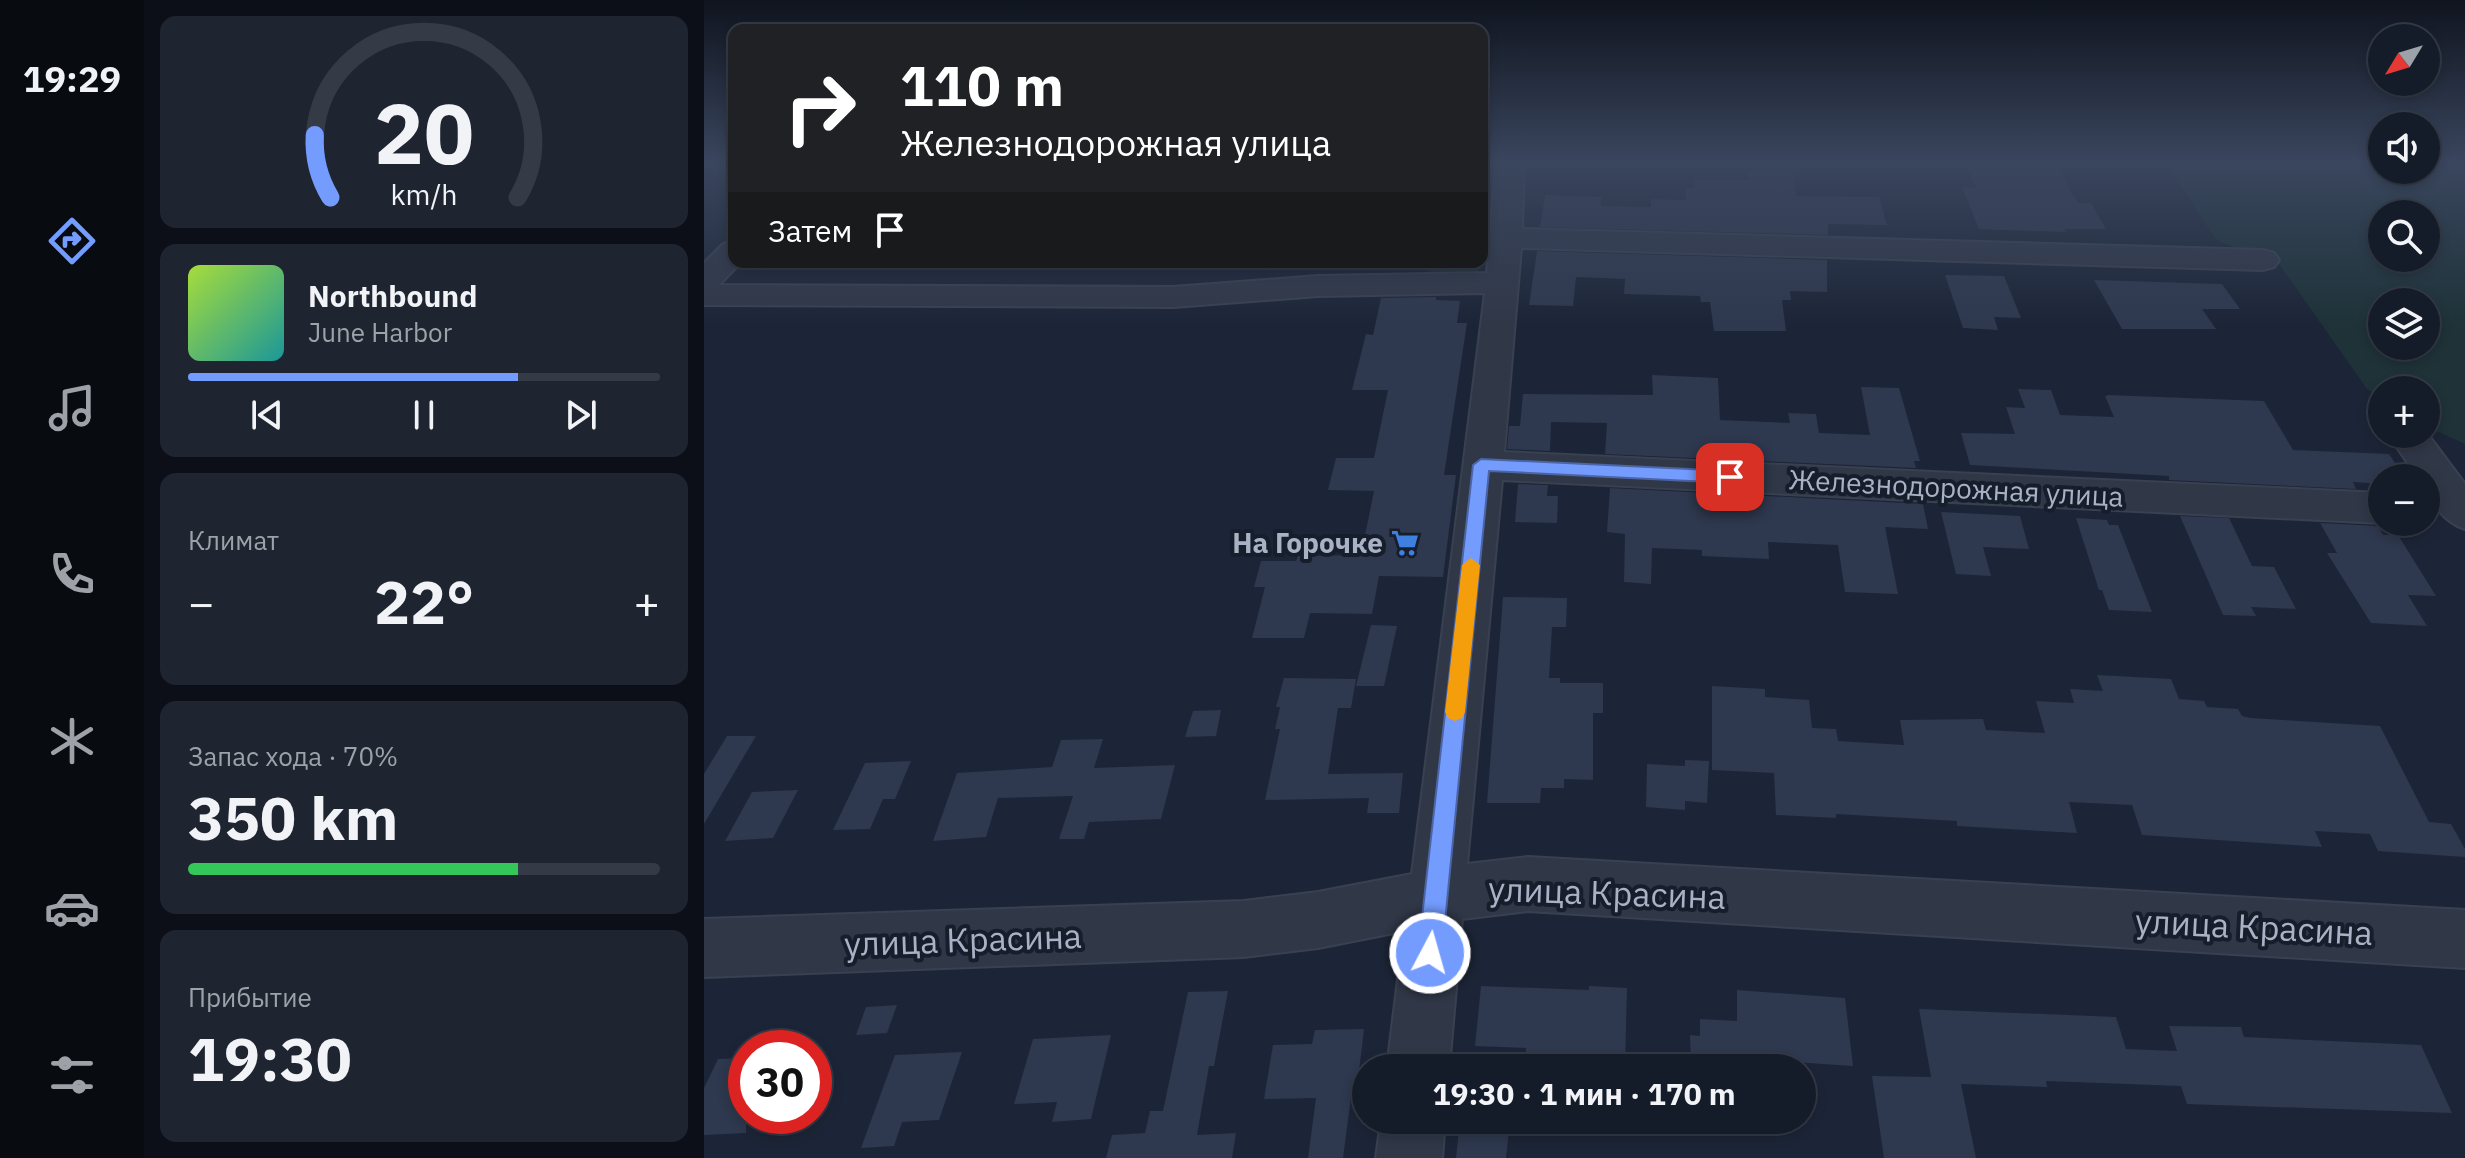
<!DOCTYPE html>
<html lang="ru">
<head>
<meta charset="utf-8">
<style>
  body { margin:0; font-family:"IBM Plex Sans",sans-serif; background:#1e2531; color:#f1f3f6; height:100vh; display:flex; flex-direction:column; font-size:30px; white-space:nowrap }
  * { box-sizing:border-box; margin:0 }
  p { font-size:26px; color:#9da1a8 }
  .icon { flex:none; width:44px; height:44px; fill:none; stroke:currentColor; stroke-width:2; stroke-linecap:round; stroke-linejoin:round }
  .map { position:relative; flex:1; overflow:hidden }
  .sheet { display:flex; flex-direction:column; gap:16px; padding:16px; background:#0c0f17; width:560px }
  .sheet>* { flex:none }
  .banner { position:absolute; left:24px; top:24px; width:760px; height:244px; border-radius:16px; box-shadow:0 4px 12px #0003,0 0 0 2px #343a46; background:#202124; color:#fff; overflow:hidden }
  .needle { width:52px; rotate:232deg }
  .tools { position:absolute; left:1664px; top:24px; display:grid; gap:16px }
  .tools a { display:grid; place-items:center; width:72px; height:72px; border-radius:50%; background:#151c29; box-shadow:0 4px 12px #0003,0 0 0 2px #343a46; font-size:40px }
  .speed { position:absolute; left:24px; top:1030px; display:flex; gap:16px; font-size:40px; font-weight:700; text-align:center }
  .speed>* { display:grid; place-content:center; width:104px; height:104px; border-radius:50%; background:#151c29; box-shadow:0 4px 12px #0003,0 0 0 2px #343a46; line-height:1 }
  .speed .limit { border:12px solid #d22; background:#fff; color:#111 }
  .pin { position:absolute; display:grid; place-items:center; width:68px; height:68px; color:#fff; margin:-34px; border-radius:16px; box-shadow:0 4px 12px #0006 }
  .me { position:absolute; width:88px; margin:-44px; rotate:6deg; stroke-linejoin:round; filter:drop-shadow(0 0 6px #0008) }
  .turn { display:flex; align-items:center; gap:28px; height:168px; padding:0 40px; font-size:36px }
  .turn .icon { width:104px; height:104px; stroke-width:2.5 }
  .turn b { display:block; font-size:56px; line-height:68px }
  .then { display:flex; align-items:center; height:76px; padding:0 40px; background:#0003; gap:16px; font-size:30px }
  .big { font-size:60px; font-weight:700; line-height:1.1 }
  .sheet .card { flex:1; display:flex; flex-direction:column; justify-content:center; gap:12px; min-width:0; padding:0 28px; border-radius:16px; background:#1e2531 }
  .sheet .dial { align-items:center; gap:0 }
  .dial svg { height:208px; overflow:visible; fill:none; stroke:#343a46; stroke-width:7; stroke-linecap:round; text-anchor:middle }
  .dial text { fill:#f1f3f6; stroke:none }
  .song { display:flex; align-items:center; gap:24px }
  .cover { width:96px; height:96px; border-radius:12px; background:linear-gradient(135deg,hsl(80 70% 55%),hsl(180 70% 35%)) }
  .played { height:8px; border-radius:4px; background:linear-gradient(90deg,#749cff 70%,#343a46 70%) }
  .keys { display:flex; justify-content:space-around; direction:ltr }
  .heat { display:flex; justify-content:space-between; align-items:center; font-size:44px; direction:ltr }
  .charge { height:12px; border-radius:6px; background:linear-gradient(90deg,#34c759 70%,#343a46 0) }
  .trip { position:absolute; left:648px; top:1054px; width:464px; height:80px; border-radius:40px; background:#151c29; box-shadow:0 4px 12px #0003,0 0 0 2px #343a46; font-weight:700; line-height:80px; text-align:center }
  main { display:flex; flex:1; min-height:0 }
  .tab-bar { display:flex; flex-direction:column; width:144px; justify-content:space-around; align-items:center; background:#080b10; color:#9da1a8 }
  .tab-bar .icon { width:56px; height:56px }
  .tab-bar .current { color:#749cff }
  .tab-bar b { font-size:36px; color:#f1f3f6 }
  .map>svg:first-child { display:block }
  .green { fill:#1e3238; fill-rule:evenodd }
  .building { fill:#2e384e }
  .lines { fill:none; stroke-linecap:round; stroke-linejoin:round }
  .minor-casing { stroke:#394151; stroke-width:4 }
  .minor { fill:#303747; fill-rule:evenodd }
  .route { fill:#749cff; stroke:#4b65a6; stroke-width:2 }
  .slow { fill:#f59e0b }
  .labels { text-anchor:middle; stroke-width:8; stroke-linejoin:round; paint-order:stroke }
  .street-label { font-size:28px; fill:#a9b1c5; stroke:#161d2b }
  .poi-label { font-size:28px; font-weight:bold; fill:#a9b1c5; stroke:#161d2b; text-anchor:end }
  .near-street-label { font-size:34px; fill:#a9b1c5; stroke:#161d2b }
</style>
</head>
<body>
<main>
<nav class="tab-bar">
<b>19:29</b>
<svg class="icon current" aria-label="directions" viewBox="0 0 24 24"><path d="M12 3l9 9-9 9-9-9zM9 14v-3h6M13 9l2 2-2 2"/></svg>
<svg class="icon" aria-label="music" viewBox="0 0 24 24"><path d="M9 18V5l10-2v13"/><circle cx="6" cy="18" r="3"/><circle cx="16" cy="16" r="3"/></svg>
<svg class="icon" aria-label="phone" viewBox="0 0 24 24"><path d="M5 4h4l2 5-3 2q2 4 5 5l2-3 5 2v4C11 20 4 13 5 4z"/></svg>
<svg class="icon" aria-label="climate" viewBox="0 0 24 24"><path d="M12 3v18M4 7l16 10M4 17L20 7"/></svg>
<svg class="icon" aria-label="car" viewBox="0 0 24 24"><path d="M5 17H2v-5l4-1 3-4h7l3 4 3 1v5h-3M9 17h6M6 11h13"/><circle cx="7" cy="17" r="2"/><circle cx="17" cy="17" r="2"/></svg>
<svg class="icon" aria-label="filters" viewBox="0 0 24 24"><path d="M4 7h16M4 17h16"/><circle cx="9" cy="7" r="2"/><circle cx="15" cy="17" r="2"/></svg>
</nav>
<section class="sheet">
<div class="card dial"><svg viewBox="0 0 100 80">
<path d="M14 69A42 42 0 1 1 86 69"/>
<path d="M14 69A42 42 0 0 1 8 45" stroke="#749cff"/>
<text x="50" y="56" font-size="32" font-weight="700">20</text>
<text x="50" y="72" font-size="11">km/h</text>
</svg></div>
<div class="card">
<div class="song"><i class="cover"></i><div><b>Northbound</b><p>June Harbor</p></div></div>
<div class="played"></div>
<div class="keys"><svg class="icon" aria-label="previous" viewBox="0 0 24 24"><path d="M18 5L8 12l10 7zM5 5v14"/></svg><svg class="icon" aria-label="pause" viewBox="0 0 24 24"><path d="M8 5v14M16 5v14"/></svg><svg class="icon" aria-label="next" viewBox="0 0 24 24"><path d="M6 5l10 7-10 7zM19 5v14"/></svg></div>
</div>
<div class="card"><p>Климат</p>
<div class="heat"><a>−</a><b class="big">22°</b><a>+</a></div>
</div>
<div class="card"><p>Запас хода · 70%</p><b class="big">350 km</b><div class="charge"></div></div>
<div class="card"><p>Прибытие</p><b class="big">19:30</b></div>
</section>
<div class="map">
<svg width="1761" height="1158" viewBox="0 0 1761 1158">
  <rect width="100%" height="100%" fill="#1c2537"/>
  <g class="green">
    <polygon points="778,163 791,163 782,212 781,262 771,275 726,276 724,271 728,262 778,262"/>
    <path d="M1462,163H1678V170H1722V163H1761V444L1722,426V390H1678V398L1663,389L1576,265C1556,249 1531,252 1511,238ZM1678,214H1722V258H1678ZM1678,302H1722V346H1678Z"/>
  </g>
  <g class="building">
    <polygon points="1261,163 1351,163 1374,203 1387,203 1402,229 1360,229 1362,232 1275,229 1258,187 1272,188"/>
    <polygon points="1044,171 1089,172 1092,196 1175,197 1183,225 1124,224 1124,235 836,227 841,195 897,197 897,206 947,207 947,199 982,200 981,188 991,188 990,179 1045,180"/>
    <polygon points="833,251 1123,260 1123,292 1086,291 1087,300 1078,300 1082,331 1010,331 1006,302 997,302 996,296 920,294 921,279 872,277 869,306 825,305"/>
    <polygon points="1241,275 1300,276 1317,318 1290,317 1294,330 1259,328"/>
    <polygon points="1390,280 1518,284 1536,309 1498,309 1512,329 1418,329"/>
    <polygon points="732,297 732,300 756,301 753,323 763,323 740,475 752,475 739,577 675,576 668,614 606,613 600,638 548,638 561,587 550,587 557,561 592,561 594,556 657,555 670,491 624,490 632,458 670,458 684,390 648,390 662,334 669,335 677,298"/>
    <polygon points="948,375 1014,378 1016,420 1086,423 1084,413 1112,414 1115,433 1166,435 1157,387 1195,388 1216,461 1210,461 1212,468 901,454 903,423 847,422 846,451 803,449 805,426 816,426 819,394 949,395"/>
    <polygon points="1314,389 1347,390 1356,415 1410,417 1401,396 1405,395 1560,401 1589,450 1685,454 1701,478 1678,478 1678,484 1649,482 1652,489 1465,480 1465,476 1266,465 1257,433 1311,434 1302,407 1321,408"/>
    <polygon points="814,484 844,485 843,496 854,496 853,523 811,522"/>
    <polygon points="906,488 1219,504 1224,529 1181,527 1194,594 1141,592 1134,545 1064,542 1065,559 998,556 998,550 948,548 947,584 920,582 921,534 903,532"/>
    <polygon points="1237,512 1316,516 1325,549 1279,547 1287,576 1252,574"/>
    <polygon points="1476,516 1525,518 1548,566 1570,567 1592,609 1547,607 1552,616 1519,615"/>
    <polygon points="1372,518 1403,520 1405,525 1414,525 1448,612 1405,610 1398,590 1395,590"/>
    <polygon points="1616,523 1674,526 1679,535 1694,535 1732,596 1704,595 1723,626 1667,623 1623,553 1633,553"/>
    <polygon points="799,597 863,598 862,627 848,627 845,678 856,678 856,683 899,683 899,713 889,713 889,780 860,779 860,788 837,788 836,803 783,803"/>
    <polygon points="667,625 693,626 680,686 652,686"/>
    <polygon points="1393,675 1467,679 1475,699 1500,701 1503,707 1534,709 1538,716 1546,718 1676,726 1725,822 1747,824 1761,849 1761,857 1674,851 1666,834 1611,831 1618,847 1438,835 1428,805 1365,802 1373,833 1253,826 1253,821 1132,814 1132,818 1072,815 1070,773 1008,770 1008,686 1061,689 1061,697 1105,700 1108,728 1132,729 1134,741 1200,745 1196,720 1279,719 1282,730 1341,733 1332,701 1370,703 1366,689 1399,691"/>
    <polygon points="580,678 652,679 647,708 634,708 624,774 699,773 695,813 663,813 665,798 561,800 576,729 571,729 576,707 572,707"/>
    <polygon points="517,710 512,736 481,737 489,711"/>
    <polygon points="23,736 52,736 0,824 0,774"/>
    <polygon points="399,739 390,768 471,765 457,819 385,822 380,839 355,839 369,796 294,798 282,837 229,841 253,773 348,767 357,740"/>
    <polygon points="981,760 1005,761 1003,803 981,801 981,810 942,807 943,764 981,766"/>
    <polygon points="207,761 191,799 179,799 166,829 129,830 161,763"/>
    <polygon points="94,790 69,838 21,841 48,792"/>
    <polygon points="777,986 885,990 885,986 923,988 921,1068 821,1068 822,1048 771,1046"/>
    <polygon points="1033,990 1141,998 1149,1066 1044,1059 1044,1068 987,1068 986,1035 996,1036 996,1019 1033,1021"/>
    <polygon points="524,991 510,1066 505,1066 493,1135 532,1133 528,1158 402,1158 408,1135 441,1133 446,1111 459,1111 484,992"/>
    <polygon points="193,1005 183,1033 152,1035 162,1007"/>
    <polygon points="1215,1009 1412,1017 1422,1049 1473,1051 1465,1026 1537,1027 1540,1037 1717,1045 1748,1113 1483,1104 1477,1086 1342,1081 1343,1087 1257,1084 1272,1158 1180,1158 1168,1076 1227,1077"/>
    <polygon points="660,1029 652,1097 647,1097 639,1158 604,1158 612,1098 560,1099 569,1045 608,1044 611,1030"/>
    <polygon points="407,1035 387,1119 348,1122 353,1102 310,1104 329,1039"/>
    <polygon points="258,1052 235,1120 198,1122 190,1146 157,1148 191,1055"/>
    <polygon points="42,1058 42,1133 0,1135 0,1088 14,1059"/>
    <polygon points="756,1120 806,1120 802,1158 752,1158"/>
  </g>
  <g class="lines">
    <g class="minor-casing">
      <g id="minor">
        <polygon points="792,163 820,163 818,229 1559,250 1570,253 1575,260 1570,267 1559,270 817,248 800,452 1678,493 1678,522 1682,522 1678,523 798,480 763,864 824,857 1761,910 1761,968 824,911 758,919 745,1068 683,1068 700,931 614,948 540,957 0,977 0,919 540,901 614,892 708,874 781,293 614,296 469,307 0,305 0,263 19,244 30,241 30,262 37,262 15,285 469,287 614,276 783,273"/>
        <path d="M1722,432L1761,484V529C1741,523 1722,500 1722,478H1714L1684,434Z"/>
        <polygon points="677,1120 741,1120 738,1158 672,1158"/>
      </g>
    </g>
    <use href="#minor" class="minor"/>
  </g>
  <linearGradient id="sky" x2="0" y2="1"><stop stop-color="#0f141e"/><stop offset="0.5" stop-color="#3a465e"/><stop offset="1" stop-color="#3a465e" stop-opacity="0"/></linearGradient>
  <rect width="1761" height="325" fill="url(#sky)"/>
  <polygon class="route" points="777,459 1026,471 1034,477 1026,483 785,471 738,953 734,961 726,965 717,961 714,953 769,465"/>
  <polygon class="slow" points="767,558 776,565 761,712 758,718 751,721 744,718 741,712 758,565"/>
  <defs>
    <g id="supermarket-bare" transform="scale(2.16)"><path d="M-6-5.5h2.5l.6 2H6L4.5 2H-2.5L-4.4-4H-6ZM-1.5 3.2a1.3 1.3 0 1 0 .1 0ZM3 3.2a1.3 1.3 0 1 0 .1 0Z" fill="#3f7fe0" stroke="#161d2b" stroke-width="2.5" paint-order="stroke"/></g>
  </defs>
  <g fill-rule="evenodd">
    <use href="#supermarket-bare" x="701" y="543"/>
  </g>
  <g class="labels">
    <g class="street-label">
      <text transform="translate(1252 488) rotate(3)" y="10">Железнодорожная улица</text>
    </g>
    <g class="poi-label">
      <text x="679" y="553">На Горочке</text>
    </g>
    <g class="near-street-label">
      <text transform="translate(903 893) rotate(2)" y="12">улица Красина</text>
      <text transform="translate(1550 927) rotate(3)" y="12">улица Красина</text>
      <text transform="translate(259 940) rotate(-2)" y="12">улица Красина</text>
    </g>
  </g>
</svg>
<div class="tools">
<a><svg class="needle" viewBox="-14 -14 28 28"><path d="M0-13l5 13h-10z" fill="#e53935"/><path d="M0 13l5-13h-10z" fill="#9da1a8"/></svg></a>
<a><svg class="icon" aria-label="sound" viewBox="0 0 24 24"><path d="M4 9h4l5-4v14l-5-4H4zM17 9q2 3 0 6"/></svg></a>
<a><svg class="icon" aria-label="search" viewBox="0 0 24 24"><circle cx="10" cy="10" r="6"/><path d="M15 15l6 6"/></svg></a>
<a><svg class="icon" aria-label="layers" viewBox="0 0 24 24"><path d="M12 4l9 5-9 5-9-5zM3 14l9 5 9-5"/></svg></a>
<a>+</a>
<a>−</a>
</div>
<div class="speed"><div class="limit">30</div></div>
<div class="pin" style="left:1026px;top:477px;background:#d93025"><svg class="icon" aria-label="arrive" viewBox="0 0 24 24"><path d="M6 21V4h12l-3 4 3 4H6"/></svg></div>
<svg class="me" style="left:726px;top:953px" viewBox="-20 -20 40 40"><circle r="17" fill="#749cff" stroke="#fff" stroke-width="3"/><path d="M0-11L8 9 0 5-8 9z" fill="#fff"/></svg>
<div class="trip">19:30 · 1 мин · 170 m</div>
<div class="banner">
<div class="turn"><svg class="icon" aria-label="right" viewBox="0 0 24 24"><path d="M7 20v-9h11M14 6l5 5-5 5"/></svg><div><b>110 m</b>Железнодорожная улица</div></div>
<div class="then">Затем<svg class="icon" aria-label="arrive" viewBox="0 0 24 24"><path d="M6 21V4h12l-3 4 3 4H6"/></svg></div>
</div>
</div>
</main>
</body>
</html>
